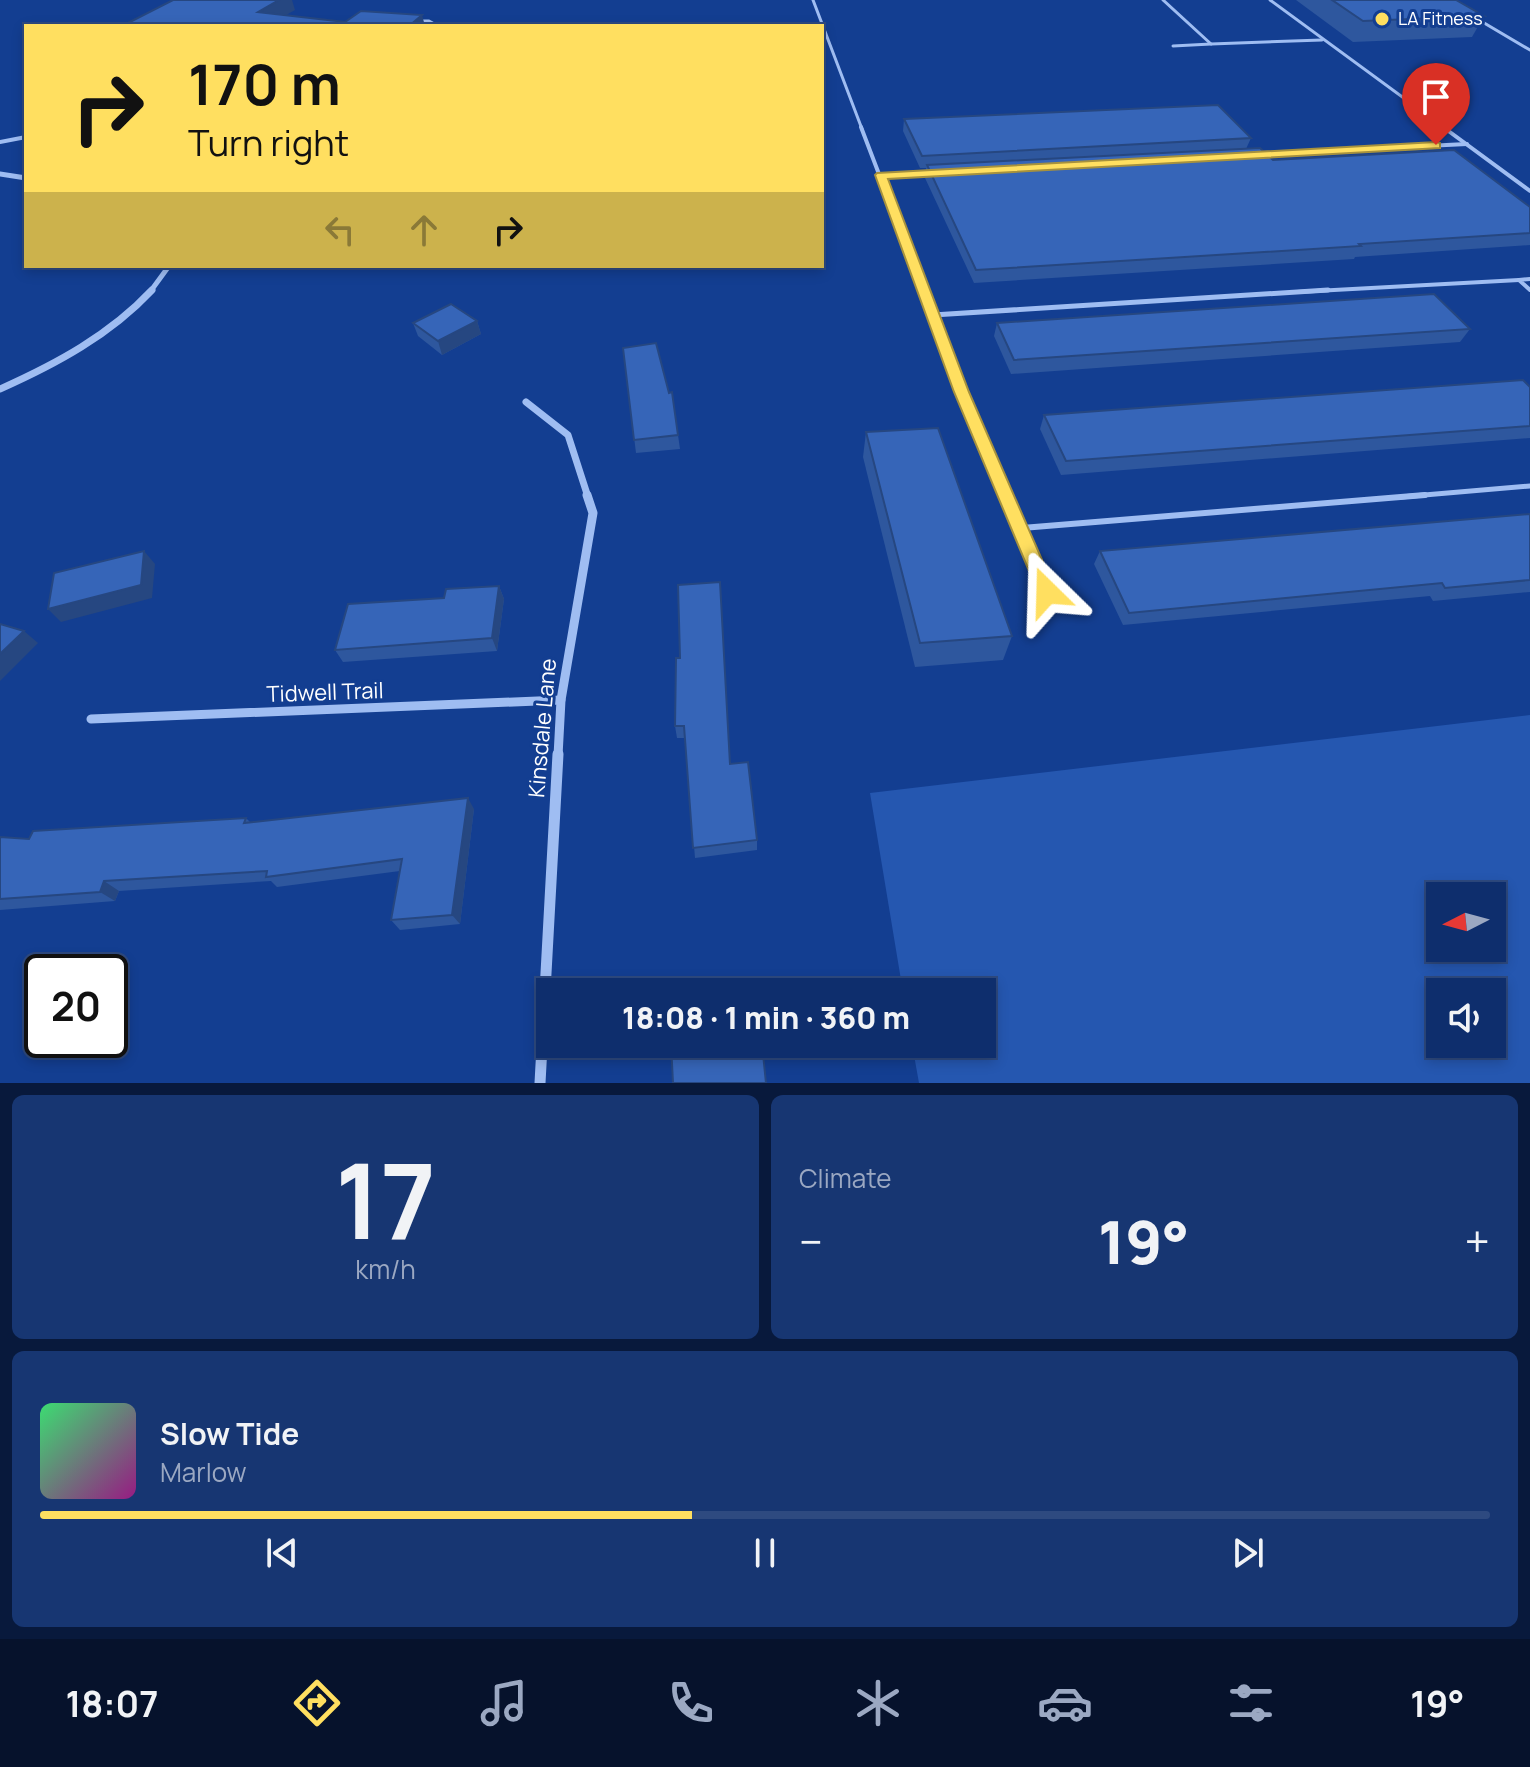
<!DOCTYPE html>
<html lang="en">
<head>
<meta charset="utf-8">
<style>
  body { margin:0; font-family:Manrope,sans-serif; background:#173672; color:#f1f3f6; height:100vh; display:flex; flex-direction:column; font-size:30px; white-space:nowrap }
  * { box-sizing:border-box; margin:0 }
  p { font-size:26px; color:#9ba8c2 }
  .icon { flex:none; width:44px; height:44px; fill:none; stroke:currentColor; stroke-width:2; stroke-linecap:round; stroke-linejoin:round }
  .map { position:relative; height:1083px; overflow:hidden }
  .side { display:flex; flex-direction:column; gap:12px; padding:12px; background:#08193c; flex:1 }
  .side>* { flex:none }
  .hud { position:absolute; left:24px; top:24px; width:800px; height:244px; border-radius:0px; box-shadow:0 4px 12px #0003,0 0 0 2px #2e4a80; background:#ffdf60; color:#111; overflow:hidden }
  .needle { width:52px; rotate:264deg }
  .tools { position:absolute; left:1426px; top:882px; display:grid; gap:16px }
  .tools a { display:grid; place-items:center; width:80px; height:80px; border-radius:0px; background:#0e2e6d; box-shadow:0 4px 12px #0003,0 0 0 2px #2e4a80; font-size:40px }
  .speed { position:absolute; left:24px; top:954px; display:flex; gap:16px; font-size:40px; font-weight:700; text-align:center }
  .speed>* { display:grid; place-content:center; width:104px; height:104px; border-radius:50%; background:#0e2e6d; box-shadow:0 4px 12px #0003,0 0 0 2px #2e4a80; line-height:1 }
  .speed .limit { border:4px solid #111; border-radius:12px; background:#fff; color:#111 }
  .pin { position:absolute; display:grid; place-items:center; width:68px; height:68px; color:#fff; margin:-82px -34px; border-radius:50% 50% 50% 0; rotate:-45deg; box-shadow:0 0 8px #0007 }
  .pin .icon { rotate:45deg }
  .me { position:absolute; width:88px; margin:-44px; rotate:338deg; stroke-linejoin:round; filter:drop-shadow(0 0 6px #0008) }
  .turn { display:flex; align-items:center; gap:28px; height:168px; padding:0 32px; font-size:36px }
  .turn .icon { width:104px; height:104px; stroke-width:2.5 }
  .turn b { display:block; font-size:56px; line-height:68px }
  .lanes { display:flex; align-items:center; height:76px; padding:0 32px; background:#0003; justify-content:center; gap:40px; direction:ltr }
  .lanes .off { opacity:.35 }
  .big { font-size:60px; font-weight:800; line-height:1.1 }
  .side .tile { flex:1; display:flex; flex-direction:column; justify-content:center; gap:12px; min-width:0; padding:0 28px; border-radius:12px; background:#173672 }
  .side .dial { align-items:center; gap:0 }
  .dial b { font-size:104px; line-height:1 }
  .song { display:flex; align-items:center; gap:24px }
  .cover { width:96px; height:96px; border-radius:12px; background:linear-gradient(135deg,hsl(140 70% 55%),hsl(310 70% 35%)) }
  .played { height:8px; border-radius:4px; background:linear-gradient(90deg,#ffdf60 45%,#2e4a80 45%) }
  .keys { display:flex; justify-content:space-around; direction:ltr }
  .heat { display:flex; justify-content:space-between; align-items:center; font-size:44px; direction:ltr }
  .side .tiles { flex:1; display:grid; gap:12px; grid-template-columns:1fr 1fr }
  .tile:last-child { grid-column:span 2 }
  .trip { position:absolute; left:536px; top:978px; width:460px; height:80px; border-radius:0px; background:#0e2e6d; box-shadow:0 4px 12px #0003,0 0 0 2px #2e4a80; font-weight:800; line-height:80px; text-align:center }
  .tab-bar { display:flex; height:128px; justify-content:space-around; align-items:center; background:#06122c; color:#9ba8c2 }
  .tab-bar .icon { width:56px; height:56px }
  .tab-bar .current { color:#ffdf60 }
  .tab-bar b { font-size:36px; color:#f1f3f6 }
  .map>svg:first-child { display:block }
  .green { fill:#2557b0; fill-rule:evenodd }
  .lines { fill:none; stroke-linecap:round; stroke-linejoin:round }
  .lane-far3 { stroke:#9fbdf2; stroke-width:3 }
  .lane-far2 { stroke:#9fbdf2; stroke-width:4 }
  .lane-far1 { stroke:#9fbdf2; stroke-width:5 }
  .lane { stroke:#9fbdf2; stroke-width:6 }
  .street-far3 { stroke:#9fbdf2; stroke-width:5 }
  .street-far2 { stroke:#9fbdf2; stroke-width:7 }
  .street-far1 { stroke:#9fbdf2; stroke-width:9 }
  .street { stroke:#9fbdf2; stroke-width:11 }
  .wall { fill:#2e579e }
  .shaded-wall { fill:#264781 }
  .building { fill:#3665b8; stroke:#264781; stroke-width:2 }
  .route { fill:#ffdf60; stroke:#a6913e; stroke-width:2 }
  .poi-dot { fill:#ffdf60; stroke:#133e91; stroke-width:3 }
  .labels { text-anchor:middle; stroke-width:6; stroke-linejoin:round; paint-order:stroke }
  .far-poi-label { font-size:18px; fill:#fff; stroke:#133e91; text-anchor:start }
  .street-label { font-size:22px; fill:#fff; stroke:#133e91 }
</style>
</head>
<body>
<div class="map">
<svg width="1530" height="1083" viewBox="0 0 1530 1083">
  <rect width="100%" height="100%" fill="#133e91"/>
  <path class="green" d="M1530,715V1083H919L912,1044H982V992H903L870,793ZM1440,896H1492V948H1440ZM1440,992H1492V1044H1440Z"/>
  <g class="lines">
    <g class="lane-far3">
      <polyline points="813,0 862,129"/>
      <polyline points="1163,0 1211,44 1322,40"/>
      <polyline points="1270,0 1446,129"/>
      <polyline points="1474,17 1530,50"/>
      <polyline points="419,21 429,21 438,26"/>
      <polyline points="1173,46 1211,44"/>
    </g>
    <g class="lane-far2">
      <polyline points="861,127 924,292"/>
      <polyline points="1443,127 1530,191"/>
      <polyline points="0,142 26,137"/>
      <polyline points="1260,154 1467,144"/>
      <polyline points="881,175 933,172"/>
      <polyline points="1530,279 1519,280 1530,290"/>
      <polyline points="1297,292 1519,280"/>
    </g>
    <g class="lane-far1">
      <polyline points="923,290 962,392 1008,497"/>
      <polyline points="933,315 1328,290"/>
      <polyline points="1401,497 1530,486"/>
    </g>
    <g class="lane">
      <polyline points="1007,495 1022,528 1425,495"/>
      <polyline points="1022,528 1047,592"/>
    </g>
    <g class="street-far3">
      <polyline points="0,174 26,178"/>
      <polyline points="150,292 169,266"/>
    </g>
    <g class="street-far2">
      <path d="M0,389C56,364 110,335 152,290"/>
      <polyline points="526,402 568,435 588,497"/>
    </g>
    <g class="street-far1">
      <polyline points="91,719 561,700"/>
      <polyline points="558,756 561,700 593,513 587,495"/>
    </g>
    <polyline class="street" points="540,1083 558,754"/>
  </g>
  <g class="wall">
    <polygon points="1296,0 1456,0 1484,16 1472,37 1353,42"/>
    <polygon points="904,119 1251,138 1246,149 1273,160 1530,207 1530,245 1355,257 1354,259 974,283 925,178 926,168 920,168 903,131"/>
    <polygon points="477,321 481,334 442,355 418,336 413,323"/>
    <polygon points="997,323 1470,329 1460,342 1011,374 994,336"/>
    <polygon points="623,348 678,435 680,449 636,453"/>
    <polygon points="1530,387 1530,438 1061,475 1040,429 1044,415"/>
    <polygon points="866,432 1012,636 1003,660 915,667 863,457"/>
    <polygon points="1530,514 1530,592 1433,601 1430,596 1123,625 1094,564 1100,551"/>
    <polygon points="499,586 504,599 497,651 343,662 335,650 444,598"/>
    <polygon points="676,658 730,764 757,840 757,850 695,858 685,738 677,738 675,726"/>
    <polygon points="474,809 460,924 400,930 391,920 400,871 277,887 271,881 119,891 115,901 0,910 0,837 29,839 246,818 251,823"/>
  </g>
  <g class="shaded-wall">
    <polygon points="279,0 292,0 295,10 267,26 258,12"/>
    <polygon points="422,15 425,26 409,26"/>
    <polygon points="477,321 481,334 442,355 438,341"/>
    <polygon points="144,551 155,564 152,598 61,622 48,609"/>
    <polygon points="499,586 504,599 497,651 492,638"/>
    <polygon points="24,631 38,643 0,681 0,654"/>
    <polygon points="468,798 474,809 460,924 452,915"/>
    <polygon points="104,881 119,891 115,901 100,892"/>
  </g>
  <g class="building">
    <polygon points="173,0 279,0 258,12 345,22 361,11 422,15 409,26 122,26"/>
    <polygon points="1332,0 1456,0 1484,16 1363,21"/>
    <polygon points="1218,105 1251,138 922,156 904,119"/>
    <polygon points="1260,148 1273,160 1454,150 1530,207 1530,233 1359,244 1361,246 976,270 927,165"/>
    <polygon points="1434,294 1470,329 1014,360 997,323"/>
    <polygon points="451,304 477,321 438,341 413,323"/>
    <polygon points="656,343 669,393 672,392 678,435 634,440 623,348"/>
    <polygon points="1523,380 1530,387 1530,426 1066,461 1044,415"/>
    <polygon points="938,428 1012,636 920,643 866,432"/>
    <polygon points="1530,514 1530,580 1445,588 1442,583 1129,613 1100,551"/>
    <polygon points="144,551 141,585 48,609 54,573"/>
    <polygon points="720,582 730,764 748,762 757,840 693,848 684,726 675,726 676,658 680,658 678,585"/>
    <polygon points="499,586 492,638 335,650 348,604 444,598 446,589"/>
    <polygon points="0,624 24,631 0,654"/>
    <polygon points="468,798 452,915 391,920 402,859 266,877 267,871 104,881 100,892 0,899 0,837 29,839 33,831 246,818 244,823"/>
    <polygon points="671,1044 762,1044 766,1083 673,1083"/>
  </g>
  <polygon class="route" points="1436,142 1440,143 1440,148 888,179 969,392 1056,592 1054,597 1040,597 954,392 875,175 877,173"/>
  <circle class="poi-dot" cx="1382" cy="19" r="8"/>
  <g class="labels">
    <g class="far-poi-label">
      <text x="1398" y="25">LA Fitness</text>
    </g>
    <g class="street-label">
      <text transform="translate(325 692) rotate(-2)" y="8">Tidwell Trail</text>
      <text transform="translate(542 728) rotate(-85)" y="8">Kinsdale Lane</text>
    </g>
  </g>
</svg>
<div class="tools">
<a><svg class="needle" viewBox="-14 -14 28 28"><path d="M0-13l5 13h-10z" fill="#e53935"/><path d="M0 13l5-13h-10z" fill="#9ba8c2"/></svg></a>
<a><svg class="icon" aria-label="sound" viewBox="0 0 24 24"><path d="M4 9h4l5-4v14l-5-4H4zM17 9q2 3 0 6"/></svg></a>
</div>
<div class="speed"><div class="limit">20</div></div>
<div class="pin" style="left:1436px;top:145px;background:#d93025"><svg class="icon" aria-label="arrive" viewBox="0 0 24 24"><path d="M6 21V4h12l-3 4 3 4H6"/></svg></div>
<svg class="me" style="left:1047px;top:592px" viewBox="-20 -20 40 40"><path d="M0-17L14 15 0 8-14 15z" fill="#ffdf60" stroke="#fff" stroke-width="4"/></svg>
<div class="trip">18:08 · 1 min · 360 m</div>
<div class="hud">
<div class="turn"><svg class="icon" aria-label="right" viewBox="0 0 24 24"><path d="M7 20v-9h11M14 6l5 5-5 5"/></svg><div><b>170 m</b>Turn right</div></div>
<div class="lanes"><svg class="icon off" aria-label="left" viewBox="0 0 24 24"><path d="M17 20v-9H6M10 6l-5 5 5 5"/></svg><svg class="icon off" aria-label="ahead" viewBox="0 0 24 24"><path d="M12 20V5M6 11l6-6 6 6"/></svg><svg class="icon" aria-label="right" viewBox="0 0 24 24"><path d="M7 20v-9h11M14 6l5 5-5 5"/></svg></div>
</div>
</div>
<section class="side">
<div class="tiles">
<div class="tile dial"><b>17</b><p>km/h</p></div>
<div class="tile"><p>Climate</p>
<div class="heat"><a>−</a><b class="big">19°</b><a>+</a></div>
</div>
<div class="tile">
<div class="song"><i class="cover"></i><div><b>Slow Tide</b><p>Marlow</p></div></div>
<div class="played"></div>
<div class="keys"><svg class="icon" aria-label="previous" viewBox="0 0 24 24"><path d="M18 5L8 12l10 7zM5 5v14"/></svg><svg class="icon" aria-label="pause" viewBox="0 0 24 24"><path d="M8 5v14M16 5v14"/></svg><svg class="icon" aria-label="next" viewBox="0 0 24 24"><path d="M6 5l10 7-10 7zM19 5v14"/></svg></div>
</div>
</div>
</section>
<nav class="tab-bar">
<b>18:07</b>
<svg class="icon current" aria-label="directions" viewBox="0 0 24 24"><path d="M12 3l9 9-9 9-9-9zM9 14v-3h6M13 9l2 2-2 2"/></svg>
<svg class="icon" aria-label="music" viewBox="0 0 24 24"><path d="M9 18V5l10-2v13"/><circle cx="6" cy="18" r="3"/><circle cx="16" cy="16" r="3"/></svg>
<svg class="icon" aria-label="phone" viewBox="0 0 24 24"><path d="M5 4h4l2 5-3 2q2 4 5 5l2-3 5 2v4C11 20 4 13 5 4z"/></svg>
<svg class="icon" aria-label="climate" viewBox="0 0 24 24"><path d="M12 3v18M4 7l16 10M4 17L20 7"/></svg>
<svg class="icon" aria-label="car" viewBox="0 0 24 24"><path d="M5 17H2v-5l4-1 3-4h7l3 4 3 1v5h-3M9 17h6M6 11h13"/><circle cx="7" cy="17" r="2"/><circle cx="17" cy="17" r="2"/></svg>
<svg class="icon" aria-label="filters" viewBox="0 0 24 24"><path d="M4 7h16M4 17h16"/><circle cx="9" cy="7" r="2"/><circle cx="15" cy="17" r="2"/></svg>
<b>19°</b>
</nav>
</body>
</html>
